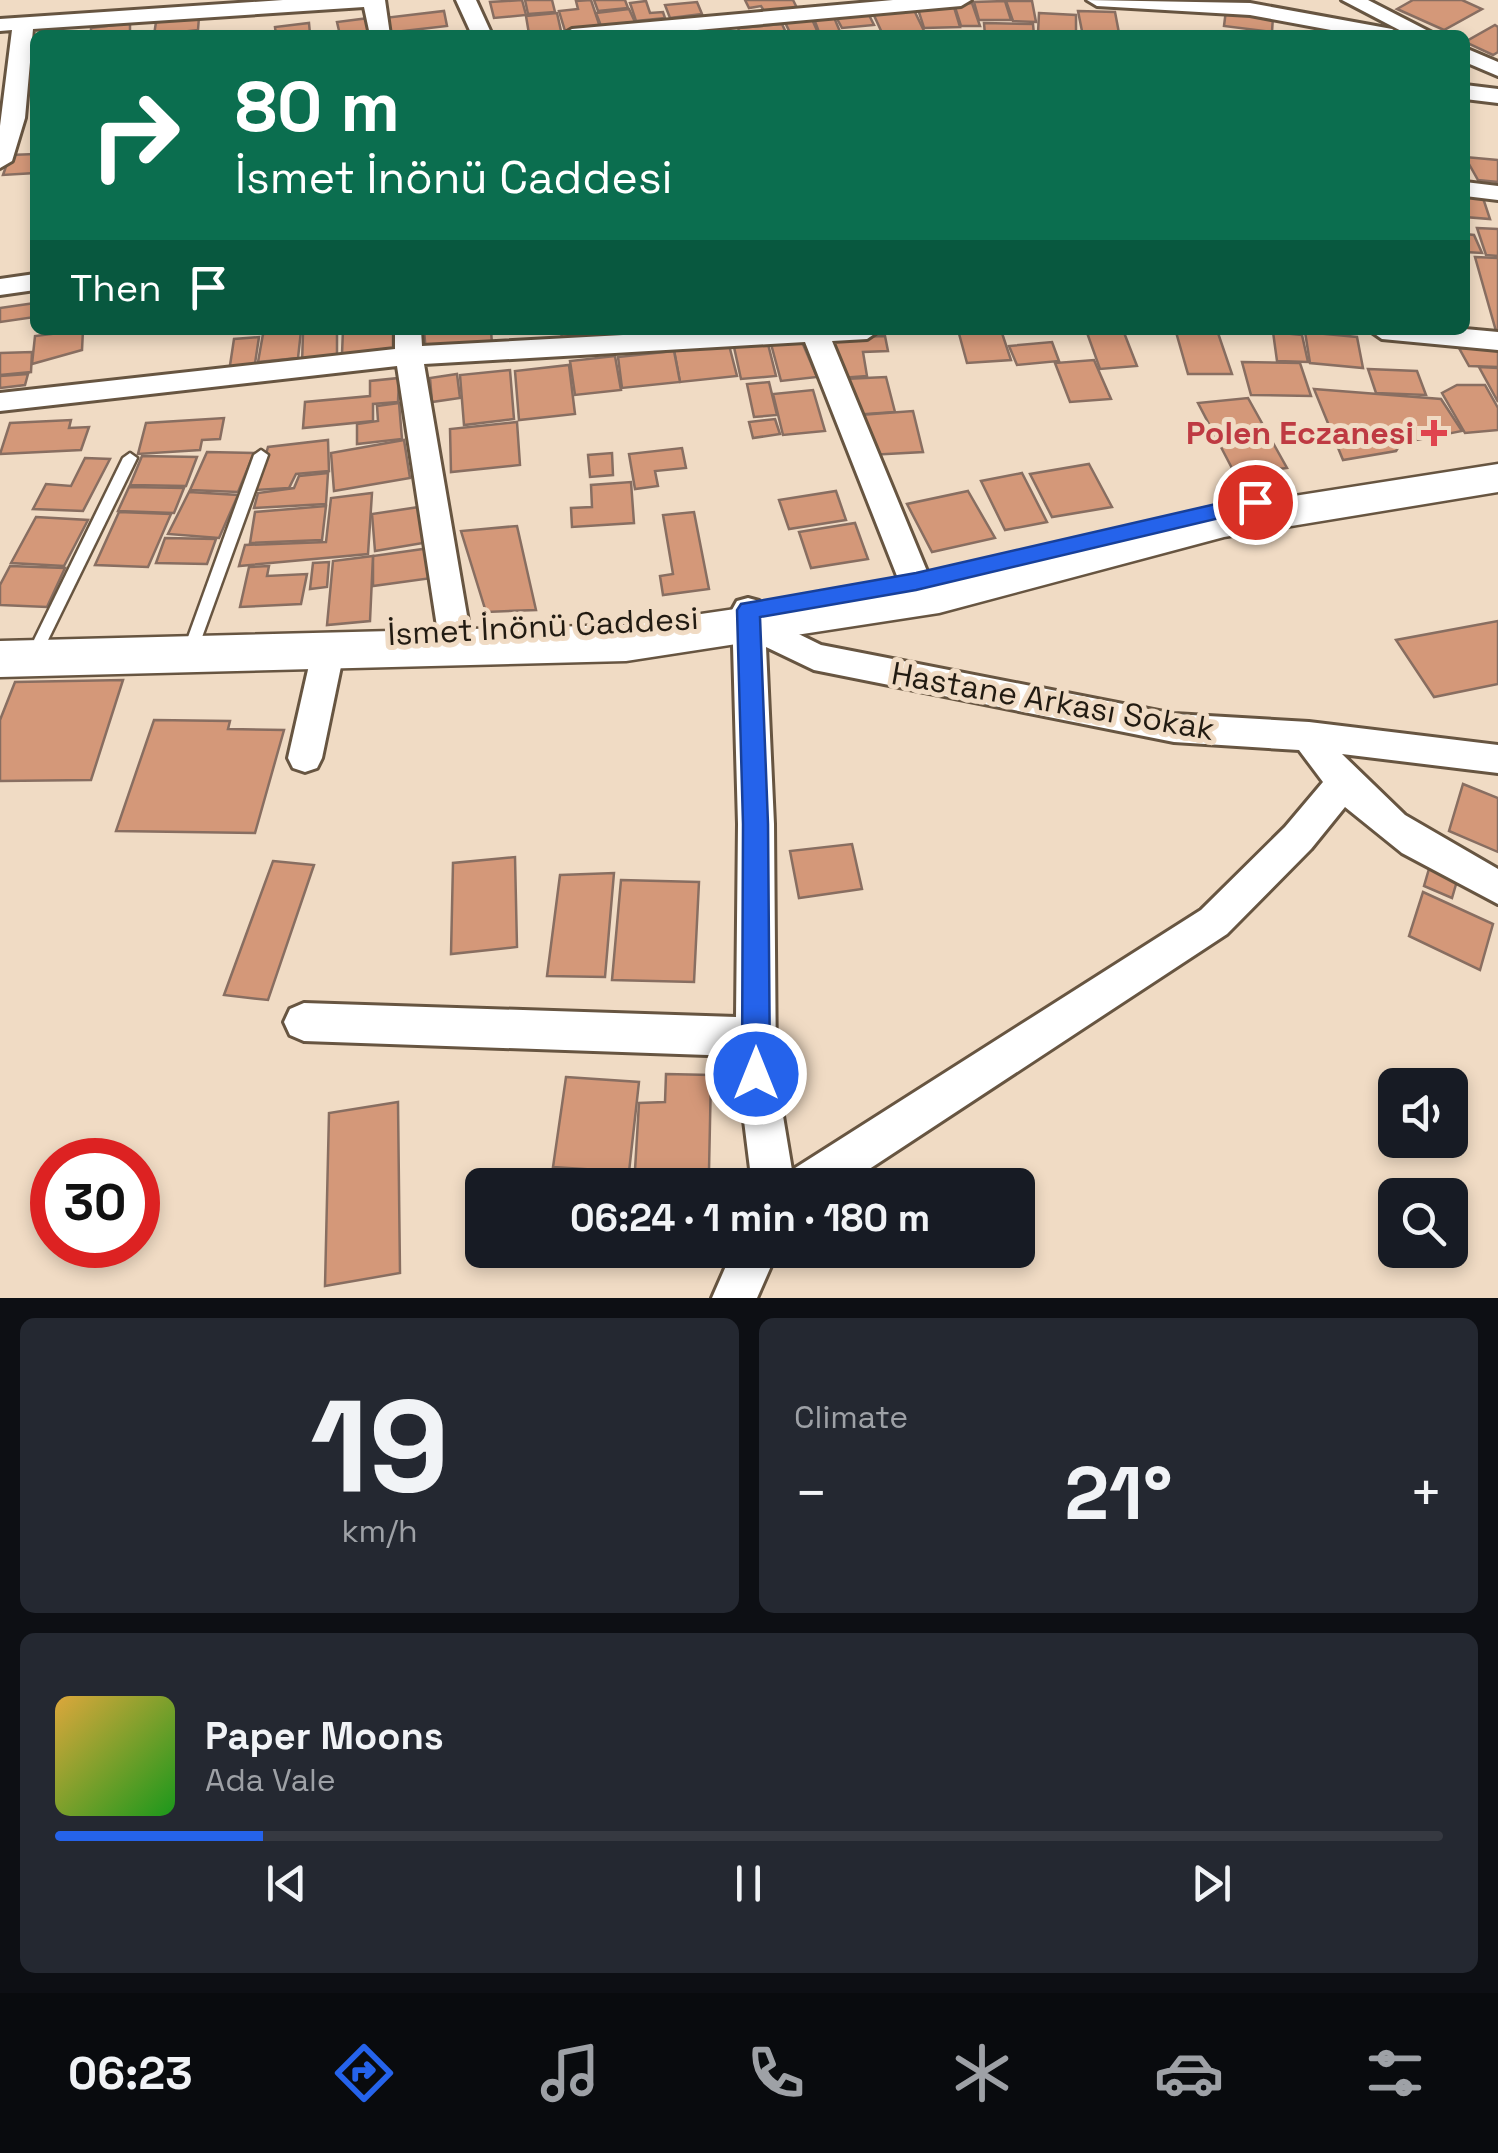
<!DOCTYPE html>
<html lang="en">
<head>
<meta charset="utf-8">
<style>
  body { margin:0; font-family:"Space Grotesk",sans-serif; background:#242831; color:#f1f3f6; height:100vh; display:flex; flex-direction:column; font-size:38px; white-space:nowrap }
  * { box-sizing:border-box; margin:0 }
  p { font-size:32px; color:#9ea1a6 }
  .icon { flex:none; width:55px; height:55px; fill:none; stroke:currentColor; stroke-width:2; stroke-linecap:round; stroke-linejoin:round }
  .map { position:relative; height:1298px; overflow:hidden }
  .panel { display:flex; flex-direction:column; gap:20px; padding:20px; background:#0d0f14; flex:1 }
  .panel>* { flex:none }
  .guide { position:absolute; left:30px; top:30px; width:1440px; height:305px; border-radius:15px; box-shadow:0 5px 15px #0003; background:#0b6e4f; color:#fff; overflow:hidden }
  .controls { position:absolute; left:1378px; top:1068px; display:grid; gap:20px }
  .controls a { display:grid; place-items:center; width:90px; height:90px; border-radius:15px; background:#171b24; box-shadow:0 5px 15px #0003; font-size:50px }
  .speed { position:absolute; left:30px; top:1138px; display:flex; gap:20px; font-size:50px; font-weight:700; text-align:center }
  .speed>* { display:grid; place-content:center; width:130px; height:130px; border-radius:50%; background:#171b24; box-shadow:0 5px 15px #0003; line-height:1 }
  .speed .limit { border:15px solid #d22; background:#fff; color:#111 }
  .pin { position:absolute; display:grid; place-items:center; width:85px; height:85px; color:#fff; margin:-42px; border:5px solid #fff; border-radius:50%; box-shadow:0 2px 10px #0007 }
  .me { position:absolute; width:110px; margin:-55px; rotate:0deg; stroke-linejoin:round; filter:drop-shadow(0 0 8px #0008) }
  .turn { display:flex; align-items:center; gap:35px; height:210px; padding:0 40px; font-size:45px }
  .turn .icon { width:130px; height:130px; stroke-width:2.5 }
  .turn b { display:block; font-size:70px; line-height:85px }
  .then { display:flex; align-items:center; height:95px; padding:0 40px; background:#0003; gap:20px; font-size:38px }
  .big { font-size:75px; font-weight:600; line-height:1.1 }
  .panel .card { flex:1; display:flex; flex-direction:column; justify-content:center; gap:15px; min-width:0; padding:0 35px; border-radius:15px; background:#242831 }
  .panel .dial { align-items:center; gap:0 }
  .dial b { font-size:130px; line-height:1 }
  .song { display:flex; align-items:center; gap:30px }
  .cover { width:120px; height:120px; border-radius:15px; background:linear-gradient(135deg,hsl(40 70% 55%),hsl(120 70% 35%)) }
  .played { height:10px; border-radius:5px; background:linear-gradient(90deg,#2563eb 15%,#363941 15%) }
  .keys { display:flex; justify-content:space-around; direction:ltr }
  .heat { display:flex; justify-content:space-between; align-items:center; font-size:55px; direction:ltr }
  .panel .tiles { flex:1; display:grid; gap:20px; grid-template-columns:1fr 1fr }
  .card:last-child { grid-column:span 2 }
  .trip { position:absolute; left:465px; top:1168px; width:570px; height:100px; border-radius:15px; background:#171b24; box-shadow:0 5px 15px #0003; font-weight:600; line-height:100px; text-align:center }
  .tabs { display:flex; height:160px; justify-content:space-around; align-items:center; background:#090b0e; color:#9ea1a6 }
  .tabs .icon { width:70px; height:70px }
  .tabs .on { color:#2563eb }
  .tabs b { font-size:45px; color:#f1f3f6 }
  .map>svg:first-child { display:block }
  .building { fill:#d49879; stroke:#886e61; stroke-width:2.5 }
  .lines { fill:none; stroke-linecap:round; stroke-linejoin:round }
  .lane-casing { stroke:#675541; stroke-width:5 }
  .street-casing { stroke:#675541; stroke-width:6 }
  .secondary-casing { stroke:#675541; stroke-width:5 }
  .lane { fill:#fff; fill-rule:evenodd }
  .street { fill:#fff; fill-rule:evenodd }
  .secondary { fill:#fff; fill-rule:evenodd }
  .route { fill:#2563eb; stroke:#184099; stroke-width:2.5 }
  .health-dot { fill:#e0444e; stroke:#f0dbc4; stroke-width:4 }
  .labels { text-anchor:middle; stroke-width:10; stroke-linejoin:round; paint-order:stroke }
  .health-label { font-size:32px; font-weight:bold; fill:#be3a42; stroke:#f0dbc4; text-anchor:end }
  .street-label { font-size:32px; fill:#221b12; stroke:#f0dbc4 }
</style>
</head>
<body>
<div class="map">
<svg width="1498" height="1298" viewBox="0 0 1498 1298">
  <rect width="100%" height="100%" fill="#f0dbc4"/>
  <g class="building">
    <polygon points="522,0 526,15 494,18 490,2"/>
    <polygon points="525,0 552,0 555,12 528,14"/>
    <polygon points="591,0 600,27 565,31 559,11 578,9 576,1"/>
    <polygon points="594,0 625,0 628,8 598,11"/>
    <polygon points="745,0 793,0 797,8 764,11 761,6 749,8"/>
    <polygon points="1413,0 1462,0 1482,9 1444,30 1397,9"/>
    <polygon points="646,1 650,13 663,12 665,18 636,21 630,3"/>
    <polygon points="1005,1 1011,20 979,20 974,2"/>
    <polygon points="1006,1 1032,1 1036,22 1013,21"/>
    <polygon points="697,2 702,14 670,18 665,5"/>
    <polygon points="972,3 980,26 961,26 954,4"/>
    <polygon points="953,4 960,27 924,28 917,6"/>
    <polygon points="913,8 926,35 883,35 872,11"/>
    <polygon points="629,9 635,22 601,26 596,13"/>
    <polygon points="1226,10 1273,16 1272,32 1224,26"/>
    <polygon points="444,11 447,26 386,33 384,18"/>
    <polygon points="867,11 874,25 842,28 835,15"/>
    <polygon points="1078,11 1115,12 1119,33 1082,31"/>
    <polygon points="557,13 561,31 529,34 526,16"/>
    <polygon points="1039,13 1076,15 1076,35 1038,33"/>
    <polygon points="833,15 841,34 820,35 813,16"/>
    <polygon points="199,17 198,30 154,35 156,22"/>
    <polygon points="811,17 819,35 791,35 784,20"/>
    <polygon points="369,18 370,35 340,35 337,22"/>
    <polygon points="130,23 130,35 91,35 91,28"/>
    <polygon points="309,23 310,34 276,35 275,27"/>
    <polygon points="984,23 1033,24 1034,35 985,35"/>
    <polygon points="782,24 787,35 741,35 738,28"/>
    <polygon points="1495,25 1498,27 1498,52 1493,55 1465,42"/>
    <polygon points="35,154 35,173 3,175 10,155"/>
    <polygon points="1465,157 1498,160 1498,182 1478,180"/>
    <polygon points="1465,194 1482,195 1490,219 1465,217"/>
    <polygon points="1477,228 1498,229 1498,256 1486,255"/>
    <polygon points="1465,234 1474,235 1482,253 1465,252"/>
    <polygon points="1475,257 1498,258 1498,331 1496,331"/>
    <polygon points="35,303 35,317 0,322 0,308"/>
    <polygon points="83,330 82,350 32,364 35,336"/>
    <polygon points="337,330 337,360 302,364 303,333"/>
    <polygon points="343,330 393,330 393,348 342,354"/>
    <polygon points="424,330 491,330 492,344 426,352"/>
    <polygon points="561,330 605,330 606,337 562,340"/>
    <polygon points="958,330 1001,330 1011,360 967,363"/>
    <polygon points="1086,330 1123,330 1137,366 1100,369"/>
    <polygon points="301,331 298,358 258,362 263,334"/>
    <polygon points="1176,332 1218,333 1232,374 1188,374"/>
    <polygon points="1273,332 1302,335 1308,362 1277,361"/>
    <polygon points="1305,332 1357,337 1363,368 1310,363"/>
    <polygon points="885,336 888,351 863,352 867,376 840,378 832,338"/>
    <polygon points="259,337 254,370 229,372 234,339"/>
    <polygon points="802,342 817,377 781,381 771,344"/>
    <polygon points="1052,342 1059,361 1017,365 1009,346"/>
    <polygon points="768,344 776,376 741,379 734,347"/>
    <polygon points="729,345 737,376 680,382 674,350"/>
    <polygon points="1459,348 1498,350 1498,367 1469,366"/>
    <polygon points="674,351 680,382 622,388 618,357"/>
    <polygon points="32,352 31,372 0,375 0,353"/>
    <polygon points="615,356 621,390 575,395 570,361"/>
    <polygon points="1094,360 1111,399 1070,402 1055,363"/>
    <polygon points="1242,362 1300,363 1311,396 1251,395"/>
    <polygon points="569,365 575,414 519,420 515,371"/>
    <polygon points="1479,367 1498,368 1498,402"/>
    <polygon points="1368,369 1417,371 1426,395 1376,393"/>
    <polygon points="510,370 514,419 464,425 460,375"/>
    <polygon points="28,374 25,385 0,388 0,376"/>
    <polygon points="457,374 460,398 432,402 430,378"/>
    <polygon points="886,377 895,412 852,415 844,379"/>
    <polygon points="399,378 398,402 373,404 373,421 303,428 305,402 370,396 370,381"/>
    <polygon points="769,382 777,415 754,417 747,384"/>
    <polygon points="1457,385 1485,385 1498,408 1498,430 1465,433 1442,393"/>
    <polygon points="1314,389 1441,399 1462,431 1401,443 1396,451 1343,460"/>
    <polygon points="813,390 825,431 783,435 773,394"/>
    <polygon points="1248,398 1287,468 1235,474 1198,403"/>
    <polygon points="399,403 402,439 357,444 357,424 378,421 377,406"/>
    <polygon points="913,411 923,452 869,455 860,415"/>
    <polygon points="224,418 220,439 202,440 200,450 138,454 146,423"/>
    <polygon points="775,419 780,434 753,438 749,422"/>
    <polygon points="71,420 69,428 89,427 81,450 0,454 10,423"/>
    <polygon points="517,422 520,465 451,472 450,429"/>
    <polygon points="328,440 329,471 296,474 289,488 256,490 268,447"/>
    <polygon points="404,440 410,478 334,491 331,453"/>
    <polygon points="682,448 686,468 655,471 658,486 635,489 629,454"/>
    <polygon points="207,452 254,453 238,492 190,490"/>
    <polygon points="612,453 613,475 590,477 588,455"/>
    <polygon points="142,456 197,457 186,486 130,485"/>
    <polygon points="85,458 110,459 83,511 33,509 46,484 71,486"/>
    <polygon points="1089,464 1112,507 1052,517 1030,474"/>
    <polygon points="328,473 326,504 254,508 258,493 294,488 299,476"/>
    <polygon points="1022,473 1047,522 1005,530 981,481"/>
    <polygon points="631,482 634,523 572,527 571,508 592,507 591,485"/>
    <polygon points="129,487 184,488 174,513 118,511"/>
    <polygon points="836,491 846,520 789,529 779,500"/>
    <polygon points="968,491 995,538 932,552 907,504"/>
    <polygon points="189,492 238,495 219,538 168,534"/>
    <polygon points="372,493 368,554 239,566 245,545 326,542 331,498"/>
    <polygon points="326,506 322,540 250,543 255,512"/>
    <polygon points="419,507 423,543 375,551 372,514"/>
    <polygon points="119,512 171,514 148,567 95,565"/>
    <polygon points="694,512 709,589 663,595 660,576 673,574 663,515"/>
    <polygon points="36,517 88,520 64,566 11,563"/>
    <polygon points="855,523 868,559 811,568 799,532"/>
    <polygon points="517,526 536,610 486,612 461,531"/>
    <polygon points="165,538 216,539 207,564 156,563"/>
    <polygon points="430,548 432,578 373,586 373,556"/>
    <polygon points="373,556 370,621 327,625 333,561"/>
    <polygon points="329,562 327,587 310,589 313,563"/>
    <polygon points="10,566 65,568 47,607 0,605 0,585"/>
    <polygon points="269,566 267,576 307,574 301,604 240,607 249,567"/>
    <polygon points="1498,621 1498,684 1434,697 1396,640"/>
    <polygon points="123,680 91,780 0,781 0,720 15,682"/>
    <polygon points="154,720 230,721 228,729 284,730 255,833 116,831"/>
    <polygon points="1463,784 1498,798 1498,852 1449,831"/>
    <polygon points="852,844 862,889 799,898 790,851"/>
    <polygon points="515,857 517,947 451,954 453,863"/>
    <polygon points="273,861 314,865 268,1000 224,995"/>
    <polygon points="1431,862 1459,874 1452,898 1424,886"/>
    <polygon points="614,873 605,977 547,976 560,875"/>
    <polygon points="621,880 699,882 694,982 612,980"/>
    <polygon points="1423,892 1493,924 1480,970 1409,936"/>
    <polygon points="666,1074 711,1075 709,1171 635,1170 639,1103 665,1102"/>
    <polygon points="566,1077 639,1082 629,1172 553,1167"/>
    <polygon points="398,1102 400,1273 325,1286 329,1113"/>
  </g>
  <g class="lines">
    <g class="lane-casing">
      <g id="lane">
        <polygon points="261,450 268,455 201,640 199,644 189,644 187,640 254,455"/>
        <polygon points="130,453 137,458 48,640 46,644 36,644 34,640 123,458"/>
      </g>
    </g>
    <g class="street-casing">
      <g id="street">
        <polygon points="283,0 385,0 390,35 370,35 364,7 33,29 25,118 12,161 0,168 0,126 12,30 0,31 0,19"/>
        <polygon points="456,0 476,0 492,35 472,35"/>
        <polygon points="893,0 971,0 961,6 642,35 562,35 572,29"/>
        <polygon points="1087,0 1250,3 1392,29 1402,35 1358,35 1250,15 1097,6"/>
        <polygon points="1342,0 1368,0 1436,35 1409,35"/>
        <polygon points="1465,48 1498,62 1498,76 1465,62"/>
        <polygon points="1465,85 1498,89 1498,103 1465,99"/>
        <polygon points="1465,182 1498,186 1498,200 1465,196"/>
        <polygon points="35,274 35,290 0,295 0,279"/>
        <polygon points="1465,329 1498,332 1498,350 1382,339 1369,330"/>
        <polygon points="395,330 421,330 422,346 715,330 880,330 867,339 832,341 931,581 926,589 915,593 904,589 899,581 805,342 424,364 470,633 465,642 454,646 443,642 438,633 397,366 0,411 0,393 395,349"/>
        <path d="M748,598L759,601L764,617L821,645L1174,714L1309,722L1498,745V773L1342,754L1405,815L1498,869V904L1402,853L1345,807L1311,849L1227,934L845,1185H752L736,1056L304,1041L290,1035L284,1022L290,1009L304,1003L736,1017L738,824L732,610L737,601ZM766,647L814,670L1174,742L1299,750L1323,782L1285,827L1201,910L792,1170L776,1074L774,824Z"/>
        <polygon points="328,639 340,643 344,652 322,758 317,768 305,772 293,768 288,758 312,652 316,643"/>
        <polygon points="733,1250 778,1250 757,1298 712,1298"/>
      </g>
    </g>
    <g class="secondary-casing">
      <polygon id="secondary" points="1498,464 1498,492 1224,537 939,613 626,661 0,677 0,641 626,625 939,579 1224,507"/>
    </g>
    <use href="#lane" class="lane"/>
    <use href="#street" class="street"/>
    <use href="#secondary" class="secondary"/>
  </g>
  <polygon class="route" points="1255,495 1262,497 1265,502 1262,508 916,590 760,617 768,824 770,1074 766,1084 756,1088 746,1084 742,1074 743,824 737,610 741,604 916,573"/>
  <path class="health-dot" d="M1429 418h10v10h10v10h-10v10h-10v-10h-10v-10h10z"/>
  <g class="labels">
    <g class="health-label">
      <text x="1414" y="444">Polen Eczanesi</text>
    </g>
    <g class="street-label">
      <text transform="translate(543 626) rotate(-3)" y="11">İsmet İnönü Caddesi</text>
      <text transform="translate(1053 701) rotate(10)" y="11">Hastane Arkası Sokak</text>
    </g>
  </g>
</svg>
<div class="controls">
<a><svg class="icon" aria-label="sound" viewBox="0 0 24 24"><path d="M4 9h4l5-4v14l-5-4H4zM17 9q2 3 0 6"/></svg></a>
<a><svg class="icon" aria-label="search" viewBox="0 0 24 24"><circle cx="10" cy="10" r="6"/><path d="M15 15l6 6"/></svg></a>
</div>
<div class="speed"><div class="limit">30</div></div>
<div class="pin" style="left:1255px;top:502px;background:#d93025"><svg class="icon" aria-label="arrive" viewBox="0 0 24 24"><path d="M6 21V4h12l-3 4 3 4H6"/></svg></div>
<svg class="me" style="left:756px;top:1074px" viewBox="-20 -20 40 40"><circle r="17" fill="#2563eb" stroke="#fff" stroke-width="3"/><path d="M0-11L8 9 0 5-8 9z" fill="#fff"/></svg>
<div class="trip">06:24 · 1 min · 180 m</div>
<div class="guide">
<div class="turn"><svg class="icon" aria-label="right" viewBox="0 0 24 24"><path d="M7 20v-9h11M14 6l5 5-5 5"/></svg><div><b>80 m</b>İsmet İnönü Caddesi</div></div>
<div class="then">Then<svg class="icon" aria-label="arrive" viewBox="0 0 24 24"><path d="M6 21V4h12l-3 4 3 4H6"/></svg></div>
</div>
</div>
<section class="panel">
<div class="tiles">
<div class="card dial"><b>19</b><p>km/h</p></div>
<div class="card"><p>Climate</p>
<div class="heat"><a>−</a><b class="big">21°</b><a>+</a></div>
</div>
<div class="card">
<div class="song"><i class="cover"></i><div><b>Paper Moons</b><p>Ada Vale</p></div></div>
<div class="played"></div>
<div class="keys"><svg class="icon" aria-label="previous" viewBox="0 0 24 24"><path d="M18 5L8 12l10 7zM5 5v14"/></svg><svg class="icon" aria-label="pause" viewBox="0 0 24 24"><path d="M8 5v14M16 5v14"/></svg><svg class="icon" aria-label="next" viewBox="0 0 24 24"><path d="M6 5l10 7-10 7zM19 5v14"/></svg></div>
</div>
</div>
</section>
<nav class="tabs">
<b>06:23</b>
<svg class="icon on" aria-label="directions" viewBox="0 0 24 24"><path d="M12 3l9 9-9 9-9-9zM9 14v-3h6M13 9l2 2-2 2"/></svg>
<svg class="icon" aria-label="music" viewBox="0 0 24 24"><path d="M9 18V5l10-2v13"/><circle cx="6" cy="18" r="3"/><circle cx="16" cy="16" r="3"/></svg>
<svg class="icon" aria-label="phone" viewBox="0 0 24 24"><path d="M5 4h4l2 5-3 2q2 4 5 5l2-3 5 2v4C11 20 4 13 5 4z"/></svg>
<svg class="icon" aria-label="climate" viewBox="0 0 24 24"><path d="M12 3v18M4 7l16 10M4 17L20 7"/></svg>
<svg class="icon" aria-label="car" viewBox="0 0 24 24"><path d="M5 17H2v-5l4-1 3-4h7l3 4 3 1v5h-3M9 17h6M6 11h13"/><circle cx="7" cy="17" r="2"/><circle cx="17" cy="17" r="2"/></svg>
<svg class="icon" aria-label="filters" viewBox="0 0 24 24"><path d="M4 7h16M4 17h16"/><circle cx="9" cy="7" r="2"/><circle cx="15" cy="17" r="2"/></svg>
</nav>
</body>
</html>
